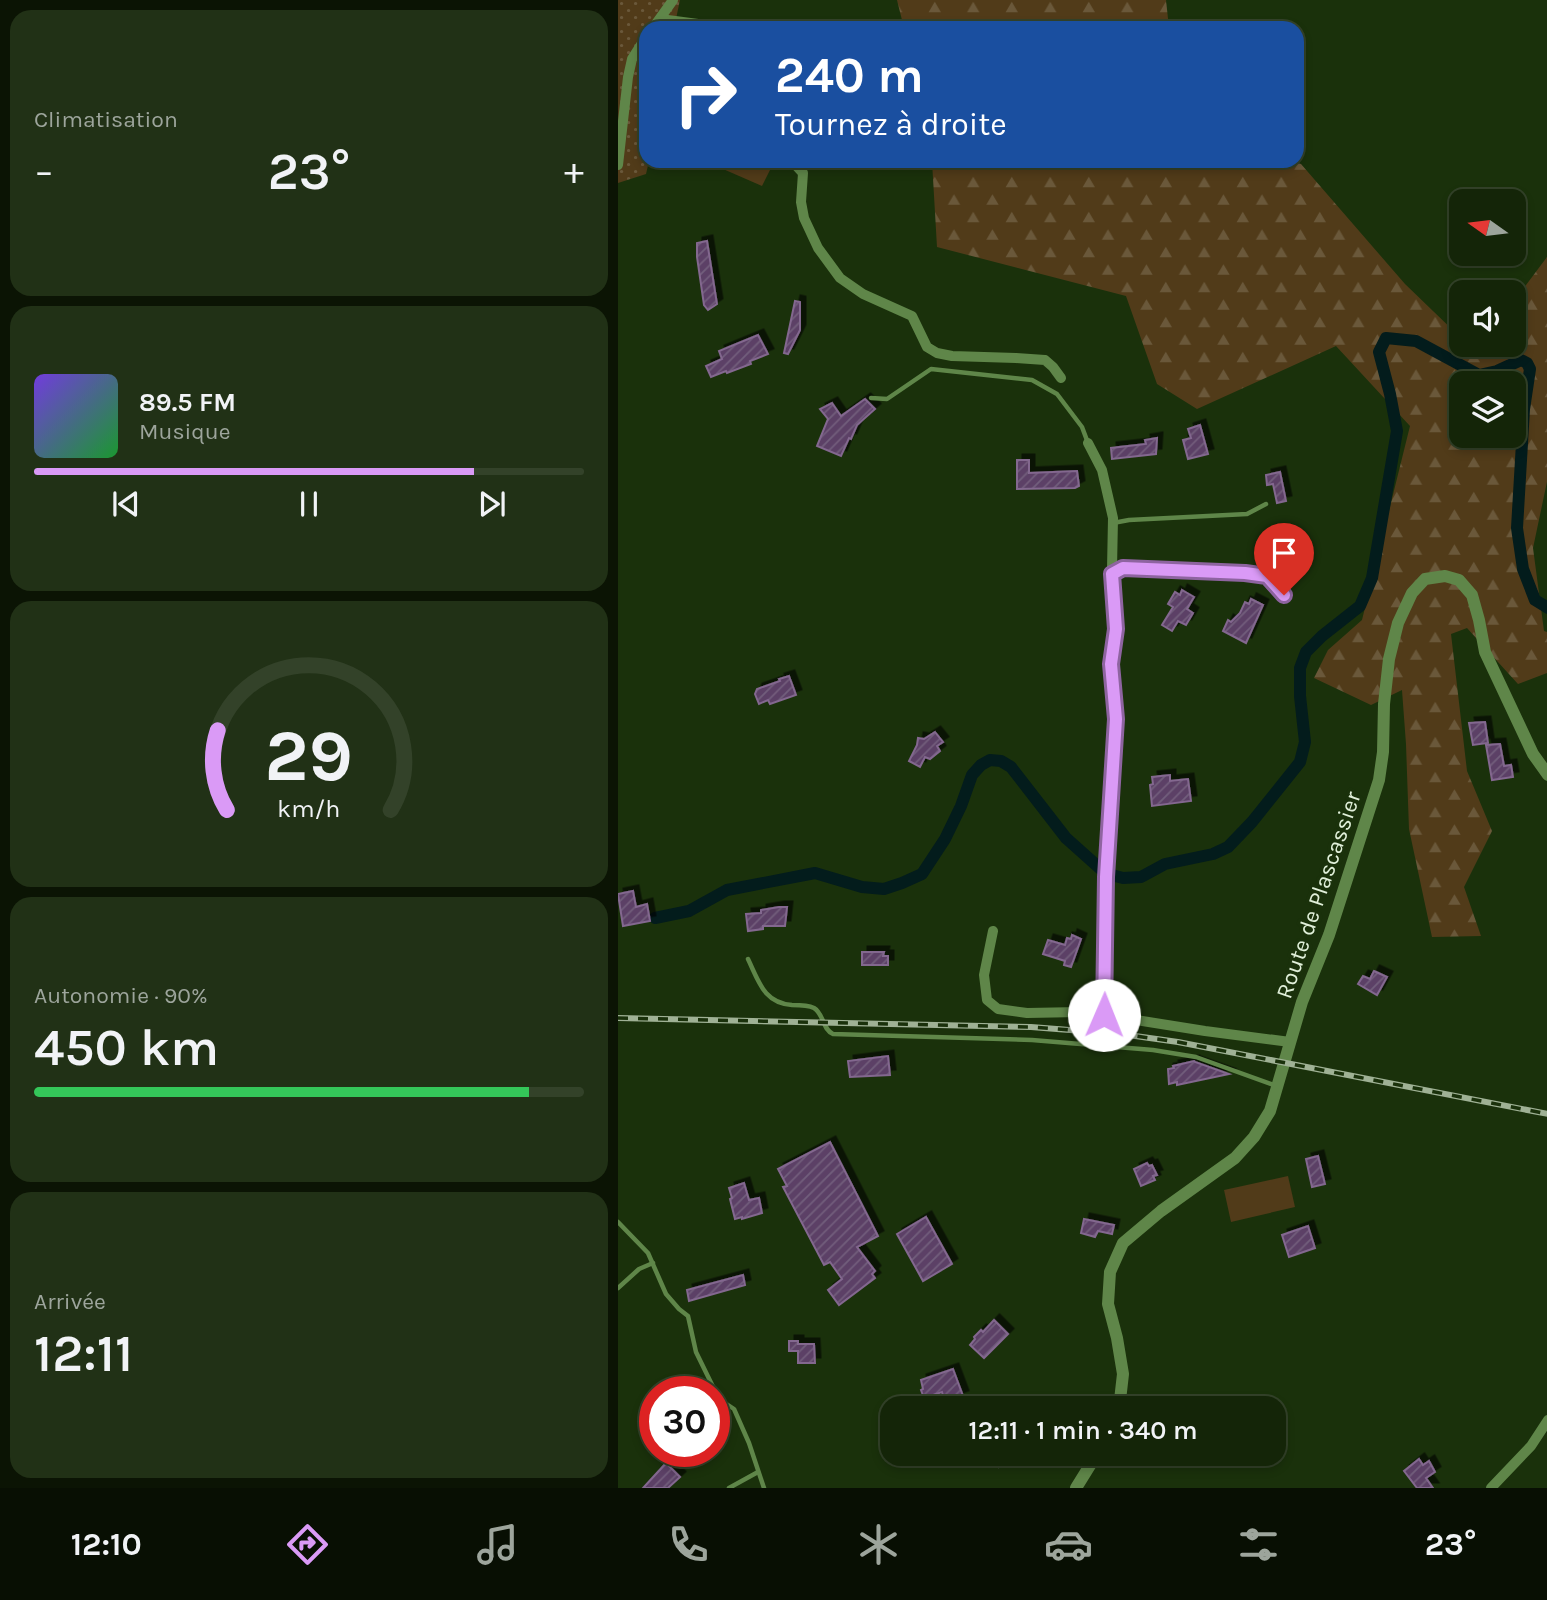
<!DOCTYPE html>
<html lang="fr">
<head>
<meta charset="utf-8">
<style>
  body { margin:0; font-family:Karla,sans-serif; background:#213116; color:#f1f3f6; height:100vh; display:flex; flex-direction:column; font-size:26px; white-space:nowrap }
  * { box-sizing:border-box; margin:0 }
  p { font-size:23px; color:#9da59c }
  .icon { flex:none; width:38px; height:38px; fill:none; stroke:currentColor; stroke-width:2; stroke-linecap:round; stroke-linejoin:round }
  .map { position:relative; flex:1; overflow:hidden }
  .drawer { display:flex; flex-direction:column; gap:10px; padding:10px; background:#0b1404; width:618px }
  .drawer>* { flex:none }
  .banner { position:absolute; left:21px; top:21px; width:665px; height:147px; border-radius:21px; box-shadow:0 4px 10px #0003,0 0 0 2px #334229; background:#1a4fa0; color:#fff; overflow:hidden }
  .needle { width:46px; rotate:284deg }
  .tools { position:absolute; left:831px; top:189px; display:grid; gap:14px }
  .tools a { display:grid; place-items:center; width:77px; height:77px; border-radius:14px; background:#142508; box-shadow:0 4px 10px #0003,0 0 0 2px #334229; font-size:35px }
  .speed { position:absolute; left:21px; top:1376px; display:flex; gap:14px; font-size:35px; font-weight:700; text-align:center }
  .speed>* { display:grid; place-content:center; width:91px; height:91px; border-radius:50%; background:#142508; box-shadow:0 4px 10px #0003,0 0 0 2px #334229; line-height:1 }
  .speed .limit { border:10px solid #d22; background:#fff; color:#111 }
  .pin { position:absolute; display:grid; place-items:center; width:60px; height:60px; color:#fff; margin:-72px -30px; border-radius:50% 50% 50% 0; rotate:-45deg; box-shadow:0 0 7px #0007 }
  .pin .icon { rotate:45deg }
  .me { position:absolute; width:77px; margin:-38px; rotate:1deg; stroke-linejoin:round; filter:drop-shadow(0 0 5px #0008) }
  .turn { display:flex; align-items:center; gap:24px; height:147px; padding:0 21px; font-size:32px }
  .turn .icon { width:91px; height:91px; stroke-width:2.5 }
  .turn b { display:block; font-size:49px; line-height:60px }
  .big { font-size:52px; font-weight:600; line-height:1.1 }
  .drawer .tile { flex:1; display:flex; flex-direction:column; justify-content:center; gap:10px; min-width:0; padding:0 24px; border-radius:21px; background:#213116 }
  .drawer .dial { align-items:center; gap:0 }
  .dial svg { height:182px; overflow:visible; fill:none; stroke:#334229; stroke-width:7; stroke-linecap:round; text-anchor:middle }
  .dial text { fill:#f1f3f6; stroke:none }
  .song { display:flex; align-items:center; gap:21px }
  .cover { width:84px; height:84px; border-radius:10px; background:linear-gradient(135deg,hsl(260 70% 55%),hsl(130 70% 35%)) }
  .played { height:7px; border-radius:4px; background:linear-gradient(90deg,#da9af6 80%,#334229 80%) }
  .keys { display:flex; justify-content:space-around; direction:ltr }
  .heat { display:flex; justify-content:space-between; align-items:center; font-size:38px; direction:ltr }
  .charge { height:10px; border-radius:5px; background:linear-gradient(90deg,#34c759 90%,#334229 0) }
  .trip { position:absolute; left:262px; top:1396px; width:406px; height:70px; border-radius:21px; background:#142508; box-shadow:0 4px 10px #0003,0 0 0 2px #334229; font-weight:600; line-height:70px; text-align:center }
  .dock { display:flex; height:112px; justify-content:space-around; align-items:center; background:#080f03; color:#9da59c }
  .dock .icon { width:49px; height:49px }
  .dock .active { color:#da9af6 }
  .dock b { font-size:32px; color:#f1f3f6 }
  main { display:flex; flex:1; min-height:0 }
  .map>svg:first-child { display:block }
  .grass { fill:url(#grass-dots) }
  .forest { fill:url(#forest-firs); fill-rule:evenodd }
  .pitch { fill:#513b19 }
  .lines { fill:none; stroke-linecap:round; stroke-linejoin:round }
  .canal { stroke:#031c1c; stroke-width:12 }
  .building { fill:url(#building-hatch); stroke:#83678f; stroke-width:2; filter:url(#shadow) }
  .service { stroke:#5f8649; stroke-width:4.5 }
  .minor { stroke:#5f8649; stroke-width:10 }
  .tertiary { stroke:#5f8649; stroke-width:12 }
  .rail-casing { stroke:#9fb195; stroke-width:6 }
  .rail { stroke:#1a310b; stroke-width:3.5; stroke-dasharray:10; stroke-linecap:butt }
  .route-casing { stroke:#8e64a0; stroke-width:18 }
  .route { stroke:#da9af6; stroke-width:12 }
  .labels { text-anchor:middle; stroke-width:7; stroke-linejoin:round; paint-order:stroke }
  .street-label { font-size:23px; fill:#e1f0da; stroke:#1a310b }
</style>
</head>
<body>
<main>
<section class="drawer">
<div class="tile"><p>Climatisation</p>
<div class="heat"><a>−</a><b class="big">23°</b><a>+</a></div>
</div>
<div class="tile">
<div class="song"><i class="cover"></i><div><b>89.5 FM</b><p>Musique</p></div></div>
<div class="played"></div>
<div class="keys"><svg class="icon" aria-label="previous" viewBox="0 0 24 24"><path d="M18 5L8 12l10 7zM5 5v14"/></svg><svg class="icon" aria-label="pause" viewBox="0 0 24 24"><path d="M8 5v14M16 5v14"/></svg><svg class="icon" aria-label="next" viewBox="0 0 24 24"><path d="M6 5l10 7-10 7zM19 5v14"/></svg></div>
</div>
<div class="tile dial"><svg viewBox="0 0 100 80">
<path d="M14 69A42 42 0 1 1 86 69"/>
<path d="M14 69A42 42 0 0 1 10 34" stroke="#da9af6"/>
<text x="50" y="56" font-size="32" font-weight="700">29</text>
<text x="50" y="72" font-size="11">km/h</text>
</svg></div>
<div class="tile"><p>Autonomie · 90%</p><b class="big">450 km</b><div class="charge"></div></div>
<div class="tile"><p>Arrivée</p><b class="big">12:11</b></div>
</section>
<div class="map">
<svg width="930" height="1488" viewBox="0 0 930 1488">
  <defs>
    <pattern id="grass-dots" width="8" height="8" patternUnits="userSpaceOnUse" patternTransform="scale(1.75)"><rect width="8" height="8" fill="#513b19"/><path d="M2 2h.1M6 6h.1" fill="none" stroke="#6a583a" stroke-width="1.8" stroke-linecap="round"/></pattern>
    <pattern id="forest-firs" width="22" height="20" patternUnits="userSpaceOnUse" patternTransform="scale(1.75)"><rect width="22" height="20" fill="#513b19"/><path d="M5 1l3.5 6h-7zM16 11l3.5 6h-7z" fill="#6a583a"/></pattern>
    <pattern id="building-hatch" width="6" height="6" patternUnits="userSpaceOnUse" patternTransform="scale(1.75)"><rect width="6" height="6" fill="#5b4166"/><path d="M-1 1l2-2M0 6l6-6M5 7l2-2" fill="none" stroke="#725d7b"/></pattern>
    <filter id="shadow"><feDropShadow dx="5.5" dy="-5.5" stdDeviation="0" flood-color="#0009"/></filter>
  </defs>
  <rect width="100%" height="100%" fill="#1a310b"/>
  <polygon class="grass" points="0,0 62,0 56,28 28,28 28,161 31,161 28,174 0,183"/>
  <g class="forest">
    <polygon points="279,0 548,0 551,28 286,28"/>
    <path d="M314,161H673L683,164L787,284L843,338L844,345H851L856,349L859,345H896V301L929,257L930,477L915,548L926,631L929,632V673L900,684L849,628L833,634L849,771L874,831L846,887L863,936L814,937L791,829L788,744L784,690L753,705L696,678L710,650L744,620L792,426L718,346L579,409L539,384L508,296L319,247ZM844,383H896V436H844Z"/>
  </g>
  <g class="pitch">
    <polygon points="109,161 134,161 152,170 144,186 105,169"/>
    <polygon points="670,1176 677,1207 613,1222 606,1190"/>
  </g>
  <g class="lines">
    <g class="canal">
      <polyline points="490,874 505,878 523,877 547,864 595,854 610,847 634,822 682,762 687,742 682,696 682,668 688,652 704,636 742,606 754,578 779,431 772,394 761,352 768,338 798,341 861,375 879,371 903,360 909,363 912,369 906,409 899,528 905,569 917,600 930,608"/>
      <polyline points="37,918 71,911 109,890 197,873 244,887 266,889 284,883 304,874 327,839 343,806 354,775 363,765 372,760 383,761 393,767 448,838 486,872"/>
    </g>
  </g>
  <g class="building">
    <polygon points="89,241 99,304 90,310 86,305 79,257 79,243"/>
    <polygon points="177,301 182,302 182,330 170,354 166,353"/>
    <polygon points="140,335 150,354 132,361 133,364 109,373 108,371 93,377 88,366 104,359 101,351"/>
    <polygon points="247,399 257,409 239,425 233,439 231,438 223,456 199,446 210,419 202,409 214,403 223,416"/>
    <polygon points="582,425 590,454 570,459 565,440 573,438 570,429"/>
    <polygon points="539,438 538,454 494,459 493,448 528,444 527,440"/>
    <polygon points="399,460 411,460 411,473 459,471 461,486 457,488 399,489"/>
    <polygon points="662,472 668,501 659,503 655,484 649,485 648,475"/>
    <polygon points="564,590 576,597 569,609 575,613 568,625 560,621 554,631 544,625 555,607 550,604 557,592 562,595"/>
    <polygon points="633,599 645,605 628,643 605,631 610,620 613,622 622,613 627,602 631,604"/>
    <polygon points="171,676 178,695 152,704 150,700 141,704 137,694 139,689 162,681 161,679"/>
    <polygon points="867,722 870,743 855,745 851,723"/>
    <polygon points="317,732 325,742 319,746 322,751 312,759 307,757 302,767 291,761 299,745 300,738 306,739"/>
    <polygon points="882,744 886,766 893,765 895,777 874,780 868,745"/>
    <polygon points="552,775 552,781 570,779 573,801 534,806 532,785 535,784 534,777"/>
    <polygon points="15,891 18,907 29,904 32,921 5,926 0,894"/>
    <polygon points="161,907 169,907 167,926 145,926 145,929 130,931 128,914 143,913 143,910"/>
    <polygon points="454,935 463,939 453,967 446,965 447,961 425,954 430,940 447,945 449,938 453,939"/>
    <polygon points="244,952 266,952 265,956 270,956 270,965 244,965"/>
    <polygon points="756,971 769,977 759,995 740,984 745,976 752,979"/>
    <polygon points="270,1056 272,1075 232,1077 230,1061"/>
    <polygon points="576,1061 577,1062 611,1074 559,1085 559,1082 551,1084 550,1069 556,1068 555,1066"/>
    <polygon points="212,1142 260,1236 239,1247 257,1271 254,1274 257,1278 221,1305 210,1290 224,1279 212,1262 206,1265 165,1187 169,1186 160,1169"/>
    <polygon points="700,1156 707,1184 694,1187 688,1159"/>
    <polygon points="529,1163 531,1166 534,1165 539,1175 535,1176 537,1180 523,1186 516,1169"/>
    <polygon points="126,1183 131,1200 141,1198 144,1213 124,1219 124,1217 117,1219 112,1199 114,1198 111,1188"/>
    <polygon points="308,1217 334,1264 305,1281 279,1234"/>
    <polygon points="466,1219 496,1225 494,1234 480,1231 477,1237 463,1233"/>
    <polygon points="690,1226 697,1248 671,1257 664,1235"/>
    <polygon points="125,1275 127,1285 71,1301 69,1290"/>
    <polygon points="376,1320 390,1334 366,1358 352,1345 357,1339 356,1337 363,1330 365,1332"/>
    <polygon points="171,1341 180,1341 180,1344 196,1344 197,1363 180,1363 180,1351 171,1351"/>
    <polygon points="335,1369 345,1396 336,1399 339,1409 329,1409 324,1392 306,1398 303,1390 305,1389 303,1380"/>
    <polygon points="379,1454 415,1454 393,1465 381,1467"/>
    <polygon points="801,1459 805,1465 811,1461 817,1472 808,1478 815,1488 799,1488 786,1471"/>
    <polygon points="48,1463 62,1477 50,1488 25,1488"/>
  </g>
  <g class="lines">
    <g class="service">
      <polyline points="253,398 269,399 313,369 414,380 439,394 464,427 470,443"/>
      <polyline points="495,523 511,520 629,514 648,504"/>
      <polyline points="495,573 505,567 627,573 649,576 666,595"/>
      <path d="M130,959C141,982 146,1003 174,1005C180,1005 190,1005 196,1008C206,1014 204,1029 215,1034L414,1040L535,1050L578,1057L656,1085"/>
      <polyline points="0,1222 30,1253 48,1294 61,1309 70,1316 78,1352 101,1399 116,1409 131,1443 146,1488"/>
      <polyline points="0,1288 21,1269 35,1263"/>
      <polyline points="111,1488 140,1472"/>
    </g>
    <g class="minor">
      <polyline points="42,19 80,24 99,28"/>
      <polyline points="35,28 55,0"/>
      <polyline points="174,161 185,173 183,202 186,218 200,248 222,278 245,294 294,316 309,347 319,353 334,356 398,358 427,360 435,367 443,378"/>
      <polyline points="0,165 10,77 14,59 28,37"/>
      <polyline points="470,443 484,470 495,518 494,569 498,629 493,664 498,719 488,877 487,1015"/>
      <polyline points="375,931 366,975 369,1000 380,1009 409,1013 462,1012 487,1015 587,1031 672,1042"/>
      <polyline points="873,1488 913,1446 930,1420"/>
    </g>
    <g class="tertiary">
      <polyline points="501,1409 505,1374 499,1338 490,1304 492,1272 505,1243 543,1211 617,1158 636,1137 652,1111 684,1002 711,935 761,780 765,752 766,704 771,659 780,623 794,593 807,579 827,576 841,580 854,595 861,620 867,652 915,754 930,775"/>
      <polyline points="458,1488 479,1454"/>
    </g>
    <g class="rail-casing">
      <polyline id="rail" points="0,1018 413,1027 503,1034 560,1042 930,1114"/>
    </g>
    <use href="#rail" class="rail"/>
  </g>
  <g class="lines">
    <g class="route-casing">
      <polyline id="route" points="486,1015 488,877 498,719 493,664 498,629 494,574 505,568 627,573 649,576 666,595"/>
    </g>
    <use href="#route" class="route"/>
  </g>
  <g class="labels">
    <g class="street-label">
      <text transform="translate(700 895) rotate(-71)" y="8">Route de Plascassier</text>
    </g>
  </g>
</svg>
<div class="tools">
<a><svg class="needle" viewBox="-14 -14 28 28"><path d="M0-13l5 13h-10z" fill="#e53935"/><path d="M0 13l5-13h-10z" fill="#9da59c"/></svg></a>
<a><svg class="icon" aria-label="sound" viewBox="0 0 24 24"><path d="M4 9h4l5-4v14l-5-4H4zM17 9q2 3 0 6"/></svg></a>
<a><svg class="icon" aria-label="layers" viewBox="0 0 24 24"><path d="M12 4l9 5-9 5-9-5zM3 14l9 5 9-5"/></svg></a>
</div>
<div class="speed"><div class="limit">30</div></div>
<div class="pin" style="left:666px;top:595px;background:#d93025"><svg class="icon" aria-label="arrive" viewBox="0 0 24 24"><path d="M6 21V4h12l-3 4 3 4H6"/></svg></div>
<svg class="me" style="left:486px;top:1015px" viewBox="-20 -20 40 40"><circle r="19" fill="#fff"/><path d="M0-13L10 11 0 6-10 11z" fill="#da9af6"/></svg>
<div class="trip">12:11 · 1 min · 340 m</div>
<div class="banner">
<div class="turn"><svg class="icon" aria-label="right" viewBox="0 0 24 24"><path d="M7 20v-9h11M14 6l5 5-5 5"/></svg><div><b>240 m</b>Tournez à droite</div></div>
</div>
</div>
</main>
<nav class="dock">
<b>12:10</b>
<svg class="icon active" aria-label="directions" viewBox="0 0 24 24"><path d="M12 3l9 9-9 9-9-9zM9 14v-3h6M13 9l2 2-2 2"/></svg>
<svg class="icon" aria-label="music" viewBox="0 0 24 24"><path d="M9 18V5l10-2v13"/><circle cx="6" cy="18" r="3"/><circle cx="16" cy="16" r="3"/></svg>
<svg class="icon" aria-label="phone" viewBox="0 0 24 24"><path d="M5 4h4l2 5-3 2q2 4 5 5l2-3 5 2v4C11 20 4 13 5 4z"/></svg>
<svg class="icon" aria-label="climate" viewBox="0 0 24 24"><path d="M12 3v18M4 7l16 10M4 17L20 7"/></svg>
<svg class="icon" aria-label="car" viewBox="0 0 24 24"><path d="M5 17H2v-5l4-1 3-4h7l3 4 3 1v5h-3M9 17h6M6 11h13"/><circle cx="7" cy="17" r="2"/><circle cx="17" cy="17" r="2"/></svg>
<svg class="icon" aria-label="filters" viewBox="0 0 24 24"><path d="M4 7h16M4 17h16"/><circle cx="9" cy="7" r="2"/><circle cx="15" cy="17" r="2"/></svg>
<b>23°</b>
</nav>
</body>
</html>
